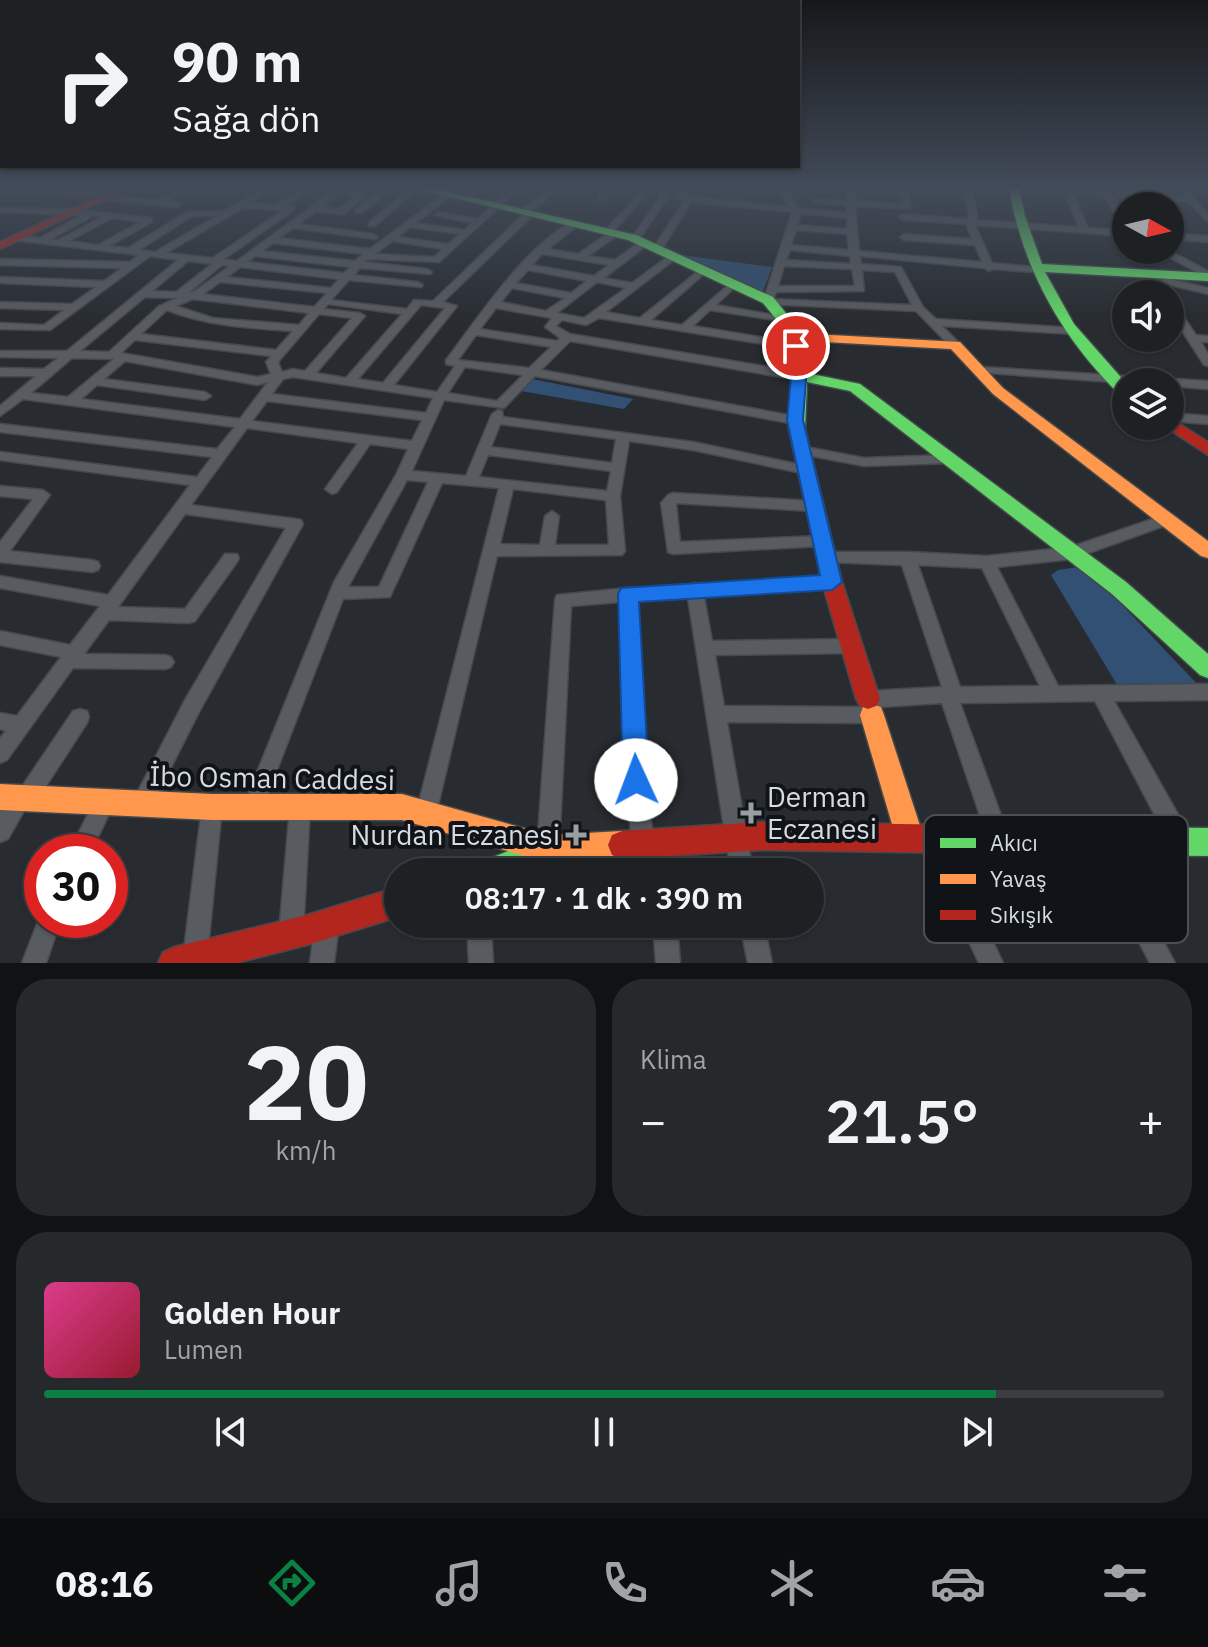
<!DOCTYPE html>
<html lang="tr">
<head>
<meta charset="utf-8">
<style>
  body { margin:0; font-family:"IBM Plex Sans",sans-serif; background:#26292c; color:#f1f3f6; height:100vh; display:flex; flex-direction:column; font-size:30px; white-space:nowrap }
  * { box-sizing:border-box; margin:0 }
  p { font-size:26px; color:#a1a3a6 }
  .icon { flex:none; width:44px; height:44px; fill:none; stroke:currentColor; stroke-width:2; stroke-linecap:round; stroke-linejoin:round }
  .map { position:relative; height:963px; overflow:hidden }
  .drawer { display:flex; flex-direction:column; gap:16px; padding:16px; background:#101214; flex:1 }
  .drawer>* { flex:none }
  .hud { position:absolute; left:0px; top:0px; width:800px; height:168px; box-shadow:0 2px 6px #0004,0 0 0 2px #3c3e41; background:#1e2124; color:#f1f3f6; overflow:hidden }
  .needle { width:52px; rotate:98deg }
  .controls { position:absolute; left:1112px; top:192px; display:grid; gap:16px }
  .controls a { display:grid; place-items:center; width:72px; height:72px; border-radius:50%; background:#1e2124; box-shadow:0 2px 6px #0004,0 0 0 2px #3c3e41; font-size:40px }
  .speed { position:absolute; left:24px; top:834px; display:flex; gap:16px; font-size:40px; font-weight:700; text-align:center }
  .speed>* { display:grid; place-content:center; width:104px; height:104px; border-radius:50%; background:#1e2124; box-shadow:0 2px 6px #0004,0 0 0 2px #3c3e41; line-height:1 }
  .speed .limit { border:12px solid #d22; background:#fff; color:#111 }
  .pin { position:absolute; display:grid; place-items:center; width:68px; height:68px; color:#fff; margin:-34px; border:4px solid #fff; border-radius:50%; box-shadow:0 2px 8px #0007 }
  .me { position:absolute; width:88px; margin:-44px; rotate:358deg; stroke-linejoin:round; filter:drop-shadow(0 0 6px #0008) }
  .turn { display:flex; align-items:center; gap:28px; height:168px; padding:0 40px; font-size:36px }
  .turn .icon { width:104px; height:104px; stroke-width:2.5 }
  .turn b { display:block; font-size:56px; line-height:68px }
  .big { font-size:60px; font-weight:600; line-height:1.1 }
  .drawer .card { flex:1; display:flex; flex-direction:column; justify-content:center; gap:12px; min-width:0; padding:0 28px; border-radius:32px; background:#26292c }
  .drawer .dial { align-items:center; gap:0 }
  .dial b { font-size:104px; line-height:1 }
  .song { display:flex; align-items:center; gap:24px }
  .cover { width:96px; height:96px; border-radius:12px; background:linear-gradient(135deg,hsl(330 70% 55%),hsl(350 70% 35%)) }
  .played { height:8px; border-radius:4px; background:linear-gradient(90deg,#0b8043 85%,#3c3e41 85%) }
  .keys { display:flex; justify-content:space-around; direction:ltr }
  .heat { display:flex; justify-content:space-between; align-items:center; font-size:44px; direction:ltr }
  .drawer .tiles { flex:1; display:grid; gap:16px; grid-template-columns:1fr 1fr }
  .card:last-child { grid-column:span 2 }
  .trip { position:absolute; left:384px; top:858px; width:440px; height:80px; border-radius:40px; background:#1e2124; box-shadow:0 2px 6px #0004,0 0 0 2px #3c3e41; font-weight:600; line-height:80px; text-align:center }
  .dock { display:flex; height:128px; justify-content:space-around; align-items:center; background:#0c0d0e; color:#a1a3a6 }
  .dock .icon { width:56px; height:56px }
  .dock .current { color:#0b8043 }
  .dock b { font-size:36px; color:#f1f3f6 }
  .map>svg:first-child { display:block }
  .green { fill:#315073 }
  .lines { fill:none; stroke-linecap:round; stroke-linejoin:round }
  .street-casing { stroke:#45484c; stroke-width:3 }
  .fast-casing { stroke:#45484c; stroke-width:3 }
  .slow-casing { stroke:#45484c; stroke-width:3 }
  .jam-casing { stroke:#45484c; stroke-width:3 }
  .street { fill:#585b5f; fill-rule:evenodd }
  .fast { fill:#63d668; fill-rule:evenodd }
  .slow { fill:#ff974d; fill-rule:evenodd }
  .jam { fill:#b3261e; fill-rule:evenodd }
  .route { fill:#1a73e8; stroke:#114b97; stroke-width:2 }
  .poi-dot { fill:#999ea3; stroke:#101418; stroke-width:3 }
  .labels { text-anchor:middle; stroke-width:8; stroke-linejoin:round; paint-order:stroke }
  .near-street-label { font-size:28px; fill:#d6dbe1; stroke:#101418 }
  .near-poi-label { font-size:28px; fill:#d6dbe1; stroke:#101418; text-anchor:start }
  .key { fill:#101418; stroke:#4b5054; stroke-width:2 }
  .key-label { font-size:22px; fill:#d6dbe1 }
</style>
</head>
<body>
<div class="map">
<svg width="1208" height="963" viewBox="0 0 1208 963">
  <rect width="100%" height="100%" fill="#282c30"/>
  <g class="green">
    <polygon points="681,255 772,267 762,294"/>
    <polygon points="532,379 633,399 624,409 521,391"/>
    <polygon points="1079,567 1106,588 1200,687 1119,688 1051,575 1058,570"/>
  </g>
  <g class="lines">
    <g class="street-casing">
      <g id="street">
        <polygon points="181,188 223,188 214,193 189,190 165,201 180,203 181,205 177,207 102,200 98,198 100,196 0,194 0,190 111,192 115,194 111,196 155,200"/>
        <path d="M265,188H274L250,203L275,204L305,188H314L285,205L294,206V210L224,259L237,261L337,188L367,194L344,214L315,212L299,224L373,234L377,237L376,239L293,228L279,238L370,249L452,188H461L416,223L465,230L472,223L435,215L439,212L477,219L512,188H520L439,262L368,259L364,262L427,269L432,272L430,274L360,268L354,275L418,282L423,285L421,287L349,280L331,300L407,309L414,300L433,301L525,213L521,211L522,209L551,188H560L531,211L534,213L533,215L443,302L457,306L394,385L437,392L455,366L446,364V360C478,318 526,244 574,221L578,224L577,226L548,249L578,254L607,234L604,232L605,230L642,192H645V196L614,231H618V235L588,256L615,260L641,241H647V245L604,278L632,283L670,255L678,257L606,312L640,318L702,268L707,271L705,273L651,320L682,325L733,281L736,282V286L716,305L785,317L790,320L789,322L710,310L693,326L796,343L802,346L796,349L599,318L586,325L562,320L556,326L570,334L799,372L805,376L799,380L570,341L541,370L799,417L801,420L795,424L535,376L504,408L444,400L412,471L466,476L492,414L498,410L502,411L503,417L693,442L806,466L813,470L806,474L693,450L629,441L620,496L625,551L622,555L497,556L436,814L433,821L426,824L419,821L416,814L499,488L442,483L390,597L343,599L260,814L253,817L246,814L243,807L334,582L396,475L408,449L370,444L337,492L332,494L325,489L358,443L247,428L191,505L296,519L301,520L303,524L199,712L149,811L142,814L135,811L132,804L135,797L185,700L286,528L185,514L118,607L185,609L225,554H237L239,558L237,562L195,621L189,623L109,620L84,654L165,655L171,657L174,662L171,667L165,669L73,668L7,760L0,763V738L6,731L0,729V713L17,716L61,657L0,645V631L70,645L100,606L0,588V576L108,595L190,485L0,460V452L197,477L212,457L0,432V424L217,449L235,427L23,399L0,416V406L36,376H0V368L44,369L58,358L0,357V351H67L178,260L150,256L50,330L0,329V323L44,325L64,310L0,308V302L72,304L96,287L0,283V277L104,281L122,268L0,265V259L130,262L139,255L13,240L12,238L16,235L40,238L82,215L0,212V208L70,209L152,218V222L109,246L128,248L187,212L224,211ZM341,193L356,195L339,209L321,207ZM243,208L283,210L213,258L166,253ZM93,216L102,217L58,240L51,239ZM192,216H217L155,252L139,250ZM112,218L140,222L98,245L69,241ZM410,227L460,234L448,244L398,237ZM392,241L443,249L434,257L375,254ZM273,243L363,254L355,261L262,251ZM542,254H543L609,265L594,276L532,265ZM255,256L350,267L344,273L247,262ZM188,261L212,264L176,292L152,291ZM222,265L230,266L195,291L188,293ZM240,267L339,279L331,288L227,277ZM528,270L587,281L571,293L516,283ZM220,282L327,293L314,307L203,294ZM597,282L626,288L584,318L557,313ZM512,288L565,298L546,311L501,302ZM145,297L177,298L159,306L109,352L80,351ZM193,299L309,313L299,325L213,318L176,306ZM328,304L402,314L346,378L316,373L365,316L360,313L324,309ZM421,305L445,308L383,383L358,379ZM496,308L552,318L545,327L560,338L557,341L480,329ZM167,310C207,326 250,328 293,331L276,350L141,334ZM319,314L352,318L305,371L293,369L282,372L278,362ZM476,335L551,347L529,368L458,360ZM135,340L271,356L266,362L271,374L257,377L121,353ZM72,358L114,359L68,397L31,393ZM125,361L257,385L268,382L240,419L81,399L97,385L205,400L211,396L205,392L104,379ZM465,367L523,375L497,401L448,393ZM293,377L433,398L426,413L272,394L283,379ZM267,401L422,420L412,441L252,421ZM500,424L616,439L612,463L491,447ZM488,455L611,471L607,491L479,477ZM407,480L428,482L379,587H348ZM513,489L606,500L609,545H555L559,516L552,511L545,516L540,545L500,544Z"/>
        <polygon points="384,188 393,188 362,213 356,213 356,209"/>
        <polygon points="410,188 418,188 375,226 369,226 369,222"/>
        <polygon points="473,188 482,188 470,199 464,199 464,195"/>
        <polygon points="607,188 615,188 605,199 599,199 599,195"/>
        <polygon points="662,188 670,188 666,200 638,241 632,241 631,239 658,200"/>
        <path d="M682,188H690L684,196L789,207L778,188H786L798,208L847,213V205L816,203L812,201L816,199L847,201V188H855V201L903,204L902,194L861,190L857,188H909L911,209L855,206L859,251L982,262L975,245L904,240L900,237L904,234L972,239L966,224L903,220L899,217L903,214L967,219L969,215L964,188H972L977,215L976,220L1079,227L1064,193L1026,190L1022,188H1070L1103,191L1101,188H1109L1111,192L1185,197L1177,188H1185L1208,214V222L1189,202L1114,197L1126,219V230L1122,227L1105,196L1073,194L1088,228L1126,230V236L975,225L992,263L1043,268L1046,269V273L993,269L989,271L984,268L860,256L861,264L901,267L923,307L936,319L1074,328L1079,331L1074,334L942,326L961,345L955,348L951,347L916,311L766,304L765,302L770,299L765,296L792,212L691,202L660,252H654L652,250L684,201L675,198ZM801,213L847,218V229L797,225ZM796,230L847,234L849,250L791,245ZM790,250L850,256L851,264L786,260ZM784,266L852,269L855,286H778ZM862,270L895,272L912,305L770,299L774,298L776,292L864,291Z"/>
        <polygon points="1170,233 1208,236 1208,242 1170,239"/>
        <polygon points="1156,250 1168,250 1208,271 1208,278"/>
        <polygon points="1154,277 1157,278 1168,294 1158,294 1149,280"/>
        <polygon points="1165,278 1208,288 1208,294 1162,283 1160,281"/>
        <polygon points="1170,302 1174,303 1196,335 1208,336 1208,342 1201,342 1208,354 1208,366 1204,365 1170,312"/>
        <polygon points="980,367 1208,381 1208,389 1170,386 1170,382 1126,383 976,372 976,368"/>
        <polygon points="1170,413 1208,416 1208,424 1170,421"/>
        <polygon points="801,446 864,458 949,455 956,459 949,463 864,466 796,453 794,450"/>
        <polygon points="0,486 43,490 50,495 10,551 92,560 98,562 100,566 98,570 92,572 0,562 0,542 33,499 0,496"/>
        <polygon points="673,493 812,501 819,506 812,511 676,503 680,542 821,536 826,537 829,541 826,545 821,546 673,554 668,552 661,503 668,495"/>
        <path d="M1167,514L1172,515L1174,519L1172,523L1072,559L997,567L1058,686L1208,684V700L1114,701L1189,834L1192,842L1189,850L1181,853L1173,850L1095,701L960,703L1010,840L1007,848L999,851L991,848L942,703L879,707L881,715L879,721L872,723L727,722L753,872H731L688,598L637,601L646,780L653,837L661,833L669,836L672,844L674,872H652L651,853L643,856L635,853L632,845L626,780L620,602L571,606L559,849L556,857L548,860L540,857L537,849L555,600L557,595L628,588L689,585L695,583L701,585L832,576L838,578L840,582L838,586L832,588L704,597L712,641L853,639L859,641L862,646L859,651L853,653L715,655L724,706L861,707L859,699L861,693L868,691L942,687L902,565L826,562L820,560L818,556L820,552H908L987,556L1071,547ZM918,565L982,568L1040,686L960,687Z"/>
        <polygon points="80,709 87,711 89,717 87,723 33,806 25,809 8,839 0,842 0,811 13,791 21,788 73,711"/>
        <polygon points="104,793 111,796 114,803 91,852 69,852 97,796"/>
        <polygon points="212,797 219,800 222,807 207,958 205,963 185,963 183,958 202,807 205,800"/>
        <polygon points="300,797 307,800 310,807 303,934 299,942 291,946 283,942 279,934 290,807 293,800"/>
        <polygon points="932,828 940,831 1003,963 979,963 921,839 924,831"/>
        <polygon points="1097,830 1105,833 1175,963 1150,963 1086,841 1089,833"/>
        <polygon points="42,911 42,920 61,920 46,963 22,963"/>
        <polygon points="327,912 335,916 339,924 334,963 310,963 315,924 319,916"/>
        <polygon points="467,924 491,924 493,963 469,963"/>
        <polygon points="653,924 677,924 680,963 656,963"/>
        <polygon points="740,924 764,924 772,963 748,963"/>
      </g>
    </g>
    <g class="fast-casing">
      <g id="fast">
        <polygon points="414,188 431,188 636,235 773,297 799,329 807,373 860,384 1126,582 1208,654 1208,678 1200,675 1112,594 850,391 807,382 805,429 803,433 791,433 789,429 793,366 785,330 763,303 628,240"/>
        <path d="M1009,188H1019L1025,216L1042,264L1208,273V281L1045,272L1074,324L1126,383V397L1120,395C1062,338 1023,270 1009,188Z"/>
        <polygon points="1044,826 1208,828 1208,856 1044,854 1034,850 1030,840 1034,830"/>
        <polygon points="548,835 558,839 562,849 558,859 526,872 477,872 481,862"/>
      </g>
    </g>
    <g class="slow-casing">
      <g id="slow">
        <polygon points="794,333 960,342 1003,388 1208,541 1208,558 1201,556 993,394 951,349 789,340 787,337"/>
        <polygon points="872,704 881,707 884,715 924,838 920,848 910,852 900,848 896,838 860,715 863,707"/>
        <polygon points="0,784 212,794 402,794 548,835 622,831 632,835 636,845 632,855 622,859 548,863 402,820 212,820 0,810"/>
      </g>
    </g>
    <g class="jam-casing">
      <g id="jam">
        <polygon points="117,188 130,188 0,249 0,242"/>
        <polygon points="1170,418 1208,442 1208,455 1164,426 1170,426"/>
        <polygon points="797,424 805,429 842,582 880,699 876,706 868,709 860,706 856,699 822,582 789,429"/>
        <polygon points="762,822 1044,826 1054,830 1058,840 1054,850 1044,854 762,850 622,859 612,855 608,845 612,835 622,831"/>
        <polygon points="398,887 398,917 307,945 236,963 158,963 163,952 174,947 307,915"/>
      </g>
    </g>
    <use href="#street" class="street"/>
    <use href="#fast" class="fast"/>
    <use href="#slow" class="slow"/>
    <use href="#jam" class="jam"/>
  </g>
  <linearGradient id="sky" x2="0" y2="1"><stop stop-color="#16181a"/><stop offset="0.58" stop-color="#424b59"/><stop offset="1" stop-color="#424b59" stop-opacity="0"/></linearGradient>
  <rect width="1208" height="323" fill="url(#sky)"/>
  <polygon class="route" points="796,341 803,346 807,366 803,420 842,582 832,590 639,602 649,780 645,789 636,793 627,789 623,780 618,594 621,588 820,575 787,420 792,366 788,346"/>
  <g class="poi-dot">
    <path d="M747 801h8v8h8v8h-8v8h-8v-8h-8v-8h8z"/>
    <path d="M572 823h8v8h8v8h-8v8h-8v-8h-8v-8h8z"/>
  </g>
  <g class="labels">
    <g class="near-street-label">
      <text transform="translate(272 778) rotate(1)" y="10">İbo Osman Caddesi</text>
    </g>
    <g class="near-poi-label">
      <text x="767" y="807">Derman<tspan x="767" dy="32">Eczanesi</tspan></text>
      <text x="560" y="845" text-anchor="end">Nurdan Eczanesi</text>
    </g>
  </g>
  <rect x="924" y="815" width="264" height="128" rx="12" class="key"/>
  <rect x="940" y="838" width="36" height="10" fill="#63d668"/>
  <rect x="940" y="874" width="36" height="10" fill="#ff974d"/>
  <rect x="940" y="910" width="36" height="10" fill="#b3261e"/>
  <g class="key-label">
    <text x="990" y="851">Akıcı</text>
    <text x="990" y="887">Yavaş</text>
    <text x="990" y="923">Sıkışık</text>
  </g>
</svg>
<div class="controls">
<a><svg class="needle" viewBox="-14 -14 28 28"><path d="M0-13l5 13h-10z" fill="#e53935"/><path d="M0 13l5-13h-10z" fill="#a1a3a6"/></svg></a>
<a><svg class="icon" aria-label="sound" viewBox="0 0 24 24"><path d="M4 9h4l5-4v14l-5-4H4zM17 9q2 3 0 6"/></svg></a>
<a><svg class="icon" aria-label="layers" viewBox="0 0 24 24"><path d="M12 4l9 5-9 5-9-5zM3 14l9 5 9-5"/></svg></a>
</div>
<div class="speed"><div class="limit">30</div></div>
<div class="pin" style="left:796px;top:346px;background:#d93025"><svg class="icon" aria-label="arrive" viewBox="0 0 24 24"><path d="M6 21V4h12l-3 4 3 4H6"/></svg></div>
<svg class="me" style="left:636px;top:780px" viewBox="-20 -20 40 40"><circle r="19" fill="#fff"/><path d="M0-13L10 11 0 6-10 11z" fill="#1a73e8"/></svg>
<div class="trip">08:17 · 1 dk · 390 m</div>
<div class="hud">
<div class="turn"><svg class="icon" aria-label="right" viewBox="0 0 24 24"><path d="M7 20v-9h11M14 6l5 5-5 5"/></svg><div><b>90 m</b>Sağa dön</div></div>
</div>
</div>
<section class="drawer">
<div class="tiles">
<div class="card dial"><b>20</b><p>km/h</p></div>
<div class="card"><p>Klima</p>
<div class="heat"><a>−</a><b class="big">21.5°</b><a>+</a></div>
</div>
<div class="card">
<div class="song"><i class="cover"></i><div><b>Golden Hour</b><p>Lumen</p></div></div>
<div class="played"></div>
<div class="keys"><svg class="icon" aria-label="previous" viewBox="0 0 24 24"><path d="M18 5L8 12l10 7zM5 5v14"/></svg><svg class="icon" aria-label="pause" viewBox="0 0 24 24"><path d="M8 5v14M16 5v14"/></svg><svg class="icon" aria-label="next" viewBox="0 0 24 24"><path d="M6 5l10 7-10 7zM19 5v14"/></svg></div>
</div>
</div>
</section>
<nav class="dock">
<b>08:16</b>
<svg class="icon current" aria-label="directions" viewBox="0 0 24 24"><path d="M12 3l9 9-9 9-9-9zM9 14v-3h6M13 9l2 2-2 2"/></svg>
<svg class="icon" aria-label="music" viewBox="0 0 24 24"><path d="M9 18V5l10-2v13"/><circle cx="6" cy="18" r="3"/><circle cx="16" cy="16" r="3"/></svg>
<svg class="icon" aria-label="phone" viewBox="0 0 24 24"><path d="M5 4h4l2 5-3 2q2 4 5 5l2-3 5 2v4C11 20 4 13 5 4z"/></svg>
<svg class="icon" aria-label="climate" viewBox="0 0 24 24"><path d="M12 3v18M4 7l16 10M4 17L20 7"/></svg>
<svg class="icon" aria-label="car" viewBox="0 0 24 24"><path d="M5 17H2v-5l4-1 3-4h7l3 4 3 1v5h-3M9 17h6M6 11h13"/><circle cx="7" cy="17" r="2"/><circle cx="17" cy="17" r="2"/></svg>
<svg class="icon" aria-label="filters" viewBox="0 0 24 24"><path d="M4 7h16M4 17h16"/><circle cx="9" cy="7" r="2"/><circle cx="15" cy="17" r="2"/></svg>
</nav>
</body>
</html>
